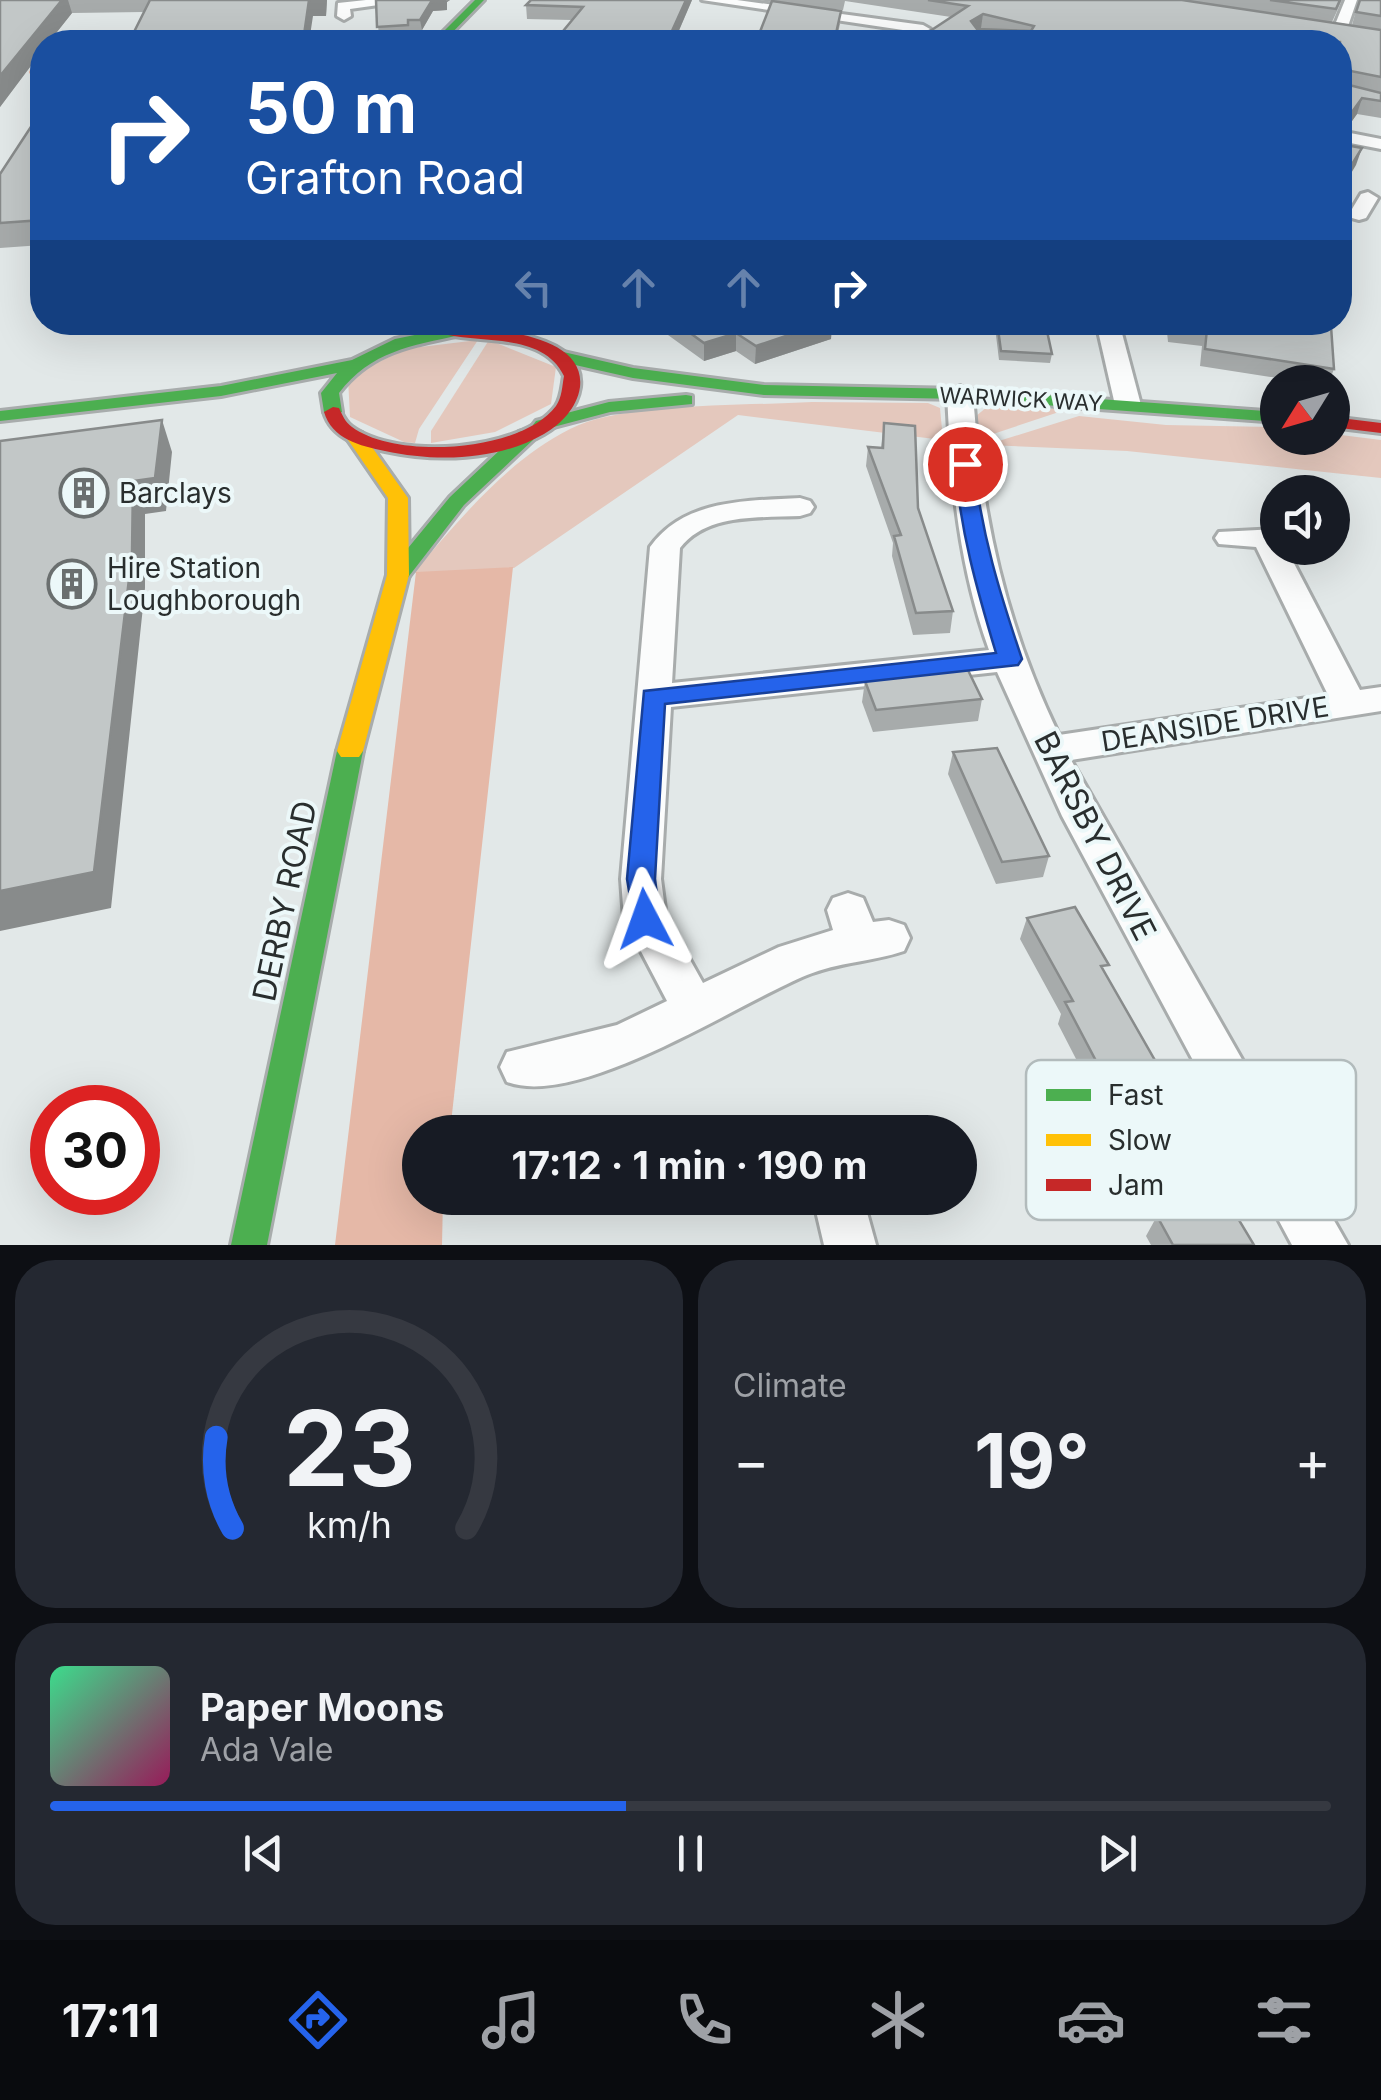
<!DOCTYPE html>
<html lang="en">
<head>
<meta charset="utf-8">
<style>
  body { margin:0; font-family:Inter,sans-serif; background:#242831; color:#f1f3f6; height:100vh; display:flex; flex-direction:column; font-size:38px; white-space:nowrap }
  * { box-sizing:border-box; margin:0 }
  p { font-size:32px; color:#9ea1a6 }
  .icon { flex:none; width:55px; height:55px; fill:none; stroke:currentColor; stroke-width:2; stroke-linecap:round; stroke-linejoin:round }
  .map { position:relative; height:1245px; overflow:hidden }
  .details { display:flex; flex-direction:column; gap:15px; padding:15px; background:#0d0f14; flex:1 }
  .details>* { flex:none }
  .guide { position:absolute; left:30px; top:30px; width:1322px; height:305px; border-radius:40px; box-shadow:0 10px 40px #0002; background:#1a4fa0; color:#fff; overflow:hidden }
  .needle { width:65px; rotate:233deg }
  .buttons { position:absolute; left:1260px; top:365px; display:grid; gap:20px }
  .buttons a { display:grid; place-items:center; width:90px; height:90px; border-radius:50%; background:#171b24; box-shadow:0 10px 40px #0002; font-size:50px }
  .speed { position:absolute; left:30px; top:1085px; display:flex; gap:20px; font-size:50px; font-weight:700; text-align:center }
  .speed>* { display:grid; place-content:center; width:130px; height:130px; border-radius:50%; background:#171b24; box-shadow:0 10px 40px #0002; line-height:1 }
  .speed .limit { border:15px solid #d22; background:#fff; color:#111 }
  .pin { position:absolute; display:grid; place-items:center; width:85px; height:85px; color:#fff; margin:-42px; border:5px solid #fff; border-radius:50%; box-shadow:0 2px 10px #0007 }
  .me { position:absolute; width:110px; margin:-55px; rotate:356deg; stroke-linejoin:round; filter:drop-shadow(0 0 8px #0008) }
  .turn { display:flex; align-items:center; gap:35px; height:210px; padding:0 50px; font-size:45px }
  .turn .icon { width:130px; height:130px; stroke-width:2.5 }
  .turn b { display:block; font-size:70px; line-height:85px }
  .lanes { display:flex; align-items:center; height:95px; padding:0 50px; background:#0003; justify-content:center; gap:50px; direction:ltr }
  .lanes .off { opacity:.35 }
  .big { font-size:75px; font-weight:700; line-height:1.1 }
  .details .tile { flex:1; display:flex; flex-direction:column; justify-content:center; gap:15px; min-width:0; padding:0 35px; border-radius:40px; background:#242831 }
  .details .dial { align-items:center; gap:0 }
  .dial svg { height:260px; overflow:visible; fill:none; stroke:#363941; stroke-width:7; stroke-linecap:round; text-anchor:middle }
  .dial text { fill:#f1f3f6; stroke:none }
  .song { display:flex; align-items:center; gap:30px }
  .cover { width:120px; height:120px; border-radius:15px; background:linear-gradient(135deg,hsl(150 70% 55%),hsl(330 70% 35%)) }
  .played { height:10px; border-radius:5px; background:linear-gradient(90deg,#2563eb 45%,#363941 45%) }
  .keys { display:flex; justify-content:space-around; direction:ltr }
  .heat { display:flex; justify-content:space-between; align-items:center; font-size:55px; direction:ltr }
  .details .tiles { flex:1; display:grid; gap:15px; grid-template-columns:1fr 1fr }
  .tile:last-child { grid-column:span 2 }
  .trip { position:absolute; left:402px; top:1115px; width:575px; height:100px; border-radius:50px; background:#171b24; box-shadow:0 10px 40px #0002; font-weight:700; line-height:100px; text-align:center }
  .menu { display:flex; height:160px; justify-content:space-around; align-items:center; background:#090b0e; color:#9ea1a6 }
  .menu .icon { width:70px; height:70px }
  .menu .active { color:#2563eb }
  .menu b { font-size:45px; color:#f1f3f6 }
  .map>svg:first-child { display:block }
  .green { fill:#e4c8bd }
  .forest { fill:#e5b8a7 }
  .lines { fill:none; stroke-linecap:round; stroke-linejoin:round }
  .stream { stroke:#ecb19b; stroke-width:4 }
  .street-casing { stroke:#a8acac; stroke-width:6 }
  .fast-casing { stroke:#a8acac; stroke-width:6 }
  .slow-casing { stroke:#a8acac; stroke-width:6 }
  .jam-casing { stroke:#a8acac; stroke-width:6 }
  .street { fill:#fbfcfc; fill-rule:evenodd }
  .fast { fill:#4caf50; fill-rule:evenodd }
  .slow { fill:#ffc107; fill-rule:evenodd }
  .jam { fill:#c62828; fill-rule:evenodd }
  .wall { fill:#a7abab }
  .shaded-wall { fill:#888b8b }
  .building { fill:#c2c7c7; stroke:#888b8b; stroke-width:2.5; fill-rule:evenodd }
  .route { fill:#2563eb; stroke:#184099; stroke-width:2.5 }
  .labels { text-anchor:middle; stroke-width:8; stroke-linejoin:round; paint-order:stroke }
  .far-street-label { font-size:22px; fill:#292e2e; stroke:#ecf8f9 }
  .poi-label { font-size:28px; fill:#292e2e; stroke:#ecf8f9; text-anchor:start }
  .street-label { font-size:28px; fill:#292e2e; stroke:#ecf8f9 }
  .near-street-label { font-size:32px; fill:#292e2e; stroke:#ecf8f9 }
  .key { fill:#ecf8f9; stroke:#b2bbbc; stroke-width:2.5 }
  .key-label { font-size:28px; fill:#292e2e }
</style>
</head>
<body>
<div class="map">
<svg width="1381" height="1245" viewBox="0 0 1381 1245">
  <rect width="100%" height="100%" fill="#e2e8e8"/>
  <g class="green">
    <polygon points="478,340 419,429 415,443 404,442 350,417 348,378 404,349"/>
    <polygon points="489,340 556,367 551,404 495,432 431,443 431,431"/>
    <path d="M812,402L928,403L940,408L943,440L738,415L514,568L413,573C460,520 505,462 570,429C623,402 749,406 812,402Z"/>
    <polygon points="987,407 1068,409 975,440 976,416"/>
    <polygon points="1079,416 1166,425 1277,427 1278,438 1332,438 1333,434 1381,440 1381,478 1127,451 986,445"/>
  </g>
  <polygon class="forest" points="513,567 450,1132 420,1132 420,1198 443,1198 442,1245 335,1245 416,572"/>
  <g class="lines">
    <polyline class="stream" points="31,72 42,71"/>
    <g class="street-casing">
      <g id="street">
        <polygon points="366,0 414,0 350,9 351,16 344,20 337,16 338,3"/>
        <polygon points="702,0 737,0 923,25 930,29 923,33"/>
        <polygon points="1345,0 1357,0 1346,32 1339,36 1332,32"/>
        <polygon points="1340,131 1381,139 1381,149 1340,141"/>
        <polygon points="1368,192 1378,198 1366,218 1359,220 1352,218 1349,214 1361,194"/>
        <polygon points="1096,322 1119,322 1141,405 1137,410 1119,410 1115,405"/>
        <path d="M960,386L973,394C982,518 1005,623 1059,735L1328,695L1256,547L1219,544L1215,538L1219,532L1278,529V548H1286L1360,690L1381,687V711L1071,760L1348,1245H1292L1062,816L997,672L671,707L661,879L666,917L703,983L779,947L833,930L827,910L833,898L848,893L863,898L873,922L889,920L904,925L910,938L904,951C872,962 838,962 807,975C737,1004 578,1109 507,1082L500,1067L507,1052L617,1025L667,1001L624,919L621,879L650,547C684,499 746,501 800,498L810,501L814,507L810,513L800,516C760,518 707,513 680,548L672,683L989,650C959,567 951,481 947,394Z"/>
        <polygon points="813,1198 863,1198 876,1245 824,1245"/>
      </g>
    </g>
    <g class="fast-casing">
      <g id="fast">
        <polygon points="475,0 484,0 443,42 433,42"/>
        <path d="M454,327L460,329V335C411,346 371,351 339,393L342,412L333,417L324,412L321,393L337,373L221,396L0,421V411L221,386L352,360L395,339Z"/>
        <polygon points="559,351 633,368 764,385 960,389 1278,412 1278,422 960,399 764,395 633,378 553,360 553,352"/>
        <polygon points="686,395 692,396 692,404 610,412 542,430 533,425 536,421 609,402"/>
        <polygon points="526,430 535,436 533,440 464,505 406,580 390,580 387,575 390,570 450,497 519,432"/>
        <polygon points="350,742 359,745 363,751 267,1245 231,1245 337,751 341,745"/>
      </g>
    </g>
    <g class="slow-casing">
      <polygon id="slow" points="355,431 362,433 408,498 409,575 363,751 359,757 341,757 337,751 387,575 388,498 346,437"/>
    </g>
    <g class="jam-casing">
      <g id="jam">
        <path d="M454,327C490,329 586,333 580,387C577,408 561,424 544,434C497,461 436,462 385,451C360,446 332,439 324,412L333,407L339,408C343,416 345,422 352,427C396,460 522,452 556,406C562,397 562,387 564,376C544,334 487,343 448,335V329Z"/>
        <polygon points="1332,417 1381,423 1381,433 1332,427"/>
      </g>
    </g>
    <use href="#street" class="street"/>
    <use href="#fast" class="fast"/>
    <use href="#slow" class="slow"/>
    <use href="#jam" class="jam"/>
  </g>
  <g class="wall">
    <polygon points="0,0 327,0 326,16 313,16 144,12 72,13 49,42 42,42 42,51 0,107"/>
    <polygon points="376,0 450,0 447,2 447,10 433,11 422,30 409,30 410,35 379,37"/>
    <polygon points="531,0 692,0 674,42 554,42 572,20 527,19 526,5"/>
    <polygon points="758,0 1342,0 1332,22 1352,25 1359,0 1381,0 1381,118 1357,114 1347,128 1342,128 1340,133 1340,42 915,42 951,17 845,1 843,10 819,8 840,24 837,38 756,42 772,2"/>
    <polygon points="42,110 42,245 0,248 0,174"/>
    <polygon points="650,322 832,322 831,339 755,364 736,351 704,361"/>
    <polygon points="996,322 1045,322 1052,354 1050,363 999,360 995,327"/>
    <polygon points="1166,322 1310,322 1334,369 1329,382 1303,382 1200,366 1202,346 1168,342"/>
    <polygon points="884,423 918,508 953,611 950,633 913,635 892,556 893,543 866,466 868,447 881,447"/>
    <polygon points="865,681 982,699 978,721 873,732 862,702"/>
    <polygon points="953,752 1049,856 1043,877 996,884 948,774"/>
    <polygon points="1027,918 1105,974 1207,1168 1254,1245 1151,1245 1146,1236 1157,1216 1058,1024 1061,1014 1020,939"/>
  </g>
  <g class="shaded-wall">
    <polygon points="62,0 68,0 72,13 49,42 42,42 42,51 0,107 0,76"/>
    <polygon points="309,0 327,0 326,16 313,16 309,42 303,42"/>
    <polygon points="450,0 447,2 447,10 433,11 422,30 420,20 431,2"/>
    <polygon points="686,0 692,0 674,42 667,42"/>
    <polygon points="983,14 981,28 969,35 971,21"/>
    <polygon points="1362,98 1357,114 1347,128 1352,112"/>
    <polygon points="1362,148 1356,165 1340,192 1340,184"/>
    <polygon points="827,322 832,322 831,339 755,364 756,346"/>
    <polygon points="736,333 736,351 704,361 704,343"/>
    <polygon points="162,420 172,452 166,511 145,514 145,588 111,908 0,931 0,891 133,481"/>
  </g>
  <g class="building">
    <polygon points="0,0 62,0 0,76"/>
    <polygon points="150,0 309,0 303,42 129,42"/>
    <polygon points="376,0 446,0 431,2 420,20 408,20 408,25 377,27"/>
    <polygon points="531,0 686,0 667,42 554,42 583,7 526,5"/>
    <path d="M928,0H1182L1381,30V77L1346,70L1341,74V83L1381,93V101L1362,98L1352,112H1343L1342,126L1340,129V42L915,41L968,6ZM983,14L1034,26L1031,31L977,29L971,21Z"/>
    <polygon points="1270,0 1340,0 1336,9"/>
    <polygon points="1360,0 1381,0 1381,16 1356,12"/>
    <polygon points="772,1 841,11 835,38 850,39 850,42 756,42"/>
    <polygon points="42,110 42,220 0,223 0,174"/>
    <polygon points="1340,144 1362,148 1340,184"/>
    <polygon points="675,322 827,322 756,346 736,333 704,343"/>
    <polygon points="997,322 1045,322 1052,354 1001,351"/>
    <polygon points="1172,322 1310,322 1331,326 1334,369 1205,349 1207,329 1173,326"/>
    <polygon points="162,420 155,478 133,481 132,554 94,872 0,891 0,441"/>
    <polygon points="884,423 915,426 918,508 953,611 916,613 894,536 901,535 868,447 883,448"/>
    <polygon points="966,666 982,699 876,710 865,681"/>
    <polygon points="997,748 1049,856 1002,862 953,752"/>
    <polygon points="1075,907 1109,965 1101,966 1212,1160 1204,1162 1254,1245 1173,1245 1157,1216 1175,1211 1065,1002 1073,1001 1027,918"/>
  </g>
  <path class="route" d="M965,459L974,464C981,533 1000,594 1022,659L1018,665L665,704L655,879L660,919L655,927L645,931L635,927L627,879L644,691L996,653C977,590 960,530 955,464Z"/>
  <defs>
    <g id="building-ring" transform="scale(2.5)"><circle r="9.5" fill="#ecf8f9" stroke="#6a6f6f" stroke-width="1.5"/><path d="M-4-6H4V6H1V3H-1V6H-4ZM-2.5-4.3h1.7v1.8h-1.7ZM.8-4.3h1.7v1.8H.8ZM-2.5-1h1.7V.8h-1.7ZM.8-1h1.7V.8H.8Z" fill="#6a6f6f"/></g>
  </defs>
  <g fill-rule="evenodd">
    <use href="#building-ring" x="84" y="493"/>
    <use href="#building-ring" x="72" y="584"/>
  </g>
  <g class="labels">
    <g class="far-street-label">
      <text transform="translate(1021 399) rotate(3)" y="8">WARWICK WAY</text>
    </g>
    <g class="poi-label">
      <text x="119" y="503">Barclays</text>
      <text x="107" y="578">Hire Station<tspan x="107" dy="32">Loughborough</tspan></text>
    </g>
    <g class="street-label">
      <text transform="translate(1215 724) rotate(-9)" y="10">DEANSIDE DRIVE</text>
    </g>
    <g class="near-street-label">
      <text transform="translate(1095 836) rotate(63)" y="11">BARSBY DRIVE</text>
      <text transform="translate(285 901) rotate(-78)" y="11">DERBY ROAD</text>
    </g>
  </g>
  <rect x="1026" y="1060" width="330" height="160" rx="15" class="key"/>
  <rect x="1046" y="1089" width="45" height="12" fill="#4caf50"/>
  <rect x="1046" y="1134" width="45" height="12" fill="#ffc107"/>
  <rect x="1046" y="1179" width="45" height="12" fill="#c62828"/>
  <g class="key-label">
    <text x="1108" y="1105">Fast</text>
    <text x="1108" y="1150">Slow</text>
    <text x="1108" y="1195">Jam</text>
  </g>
</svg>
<div class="buttons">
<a><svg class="needle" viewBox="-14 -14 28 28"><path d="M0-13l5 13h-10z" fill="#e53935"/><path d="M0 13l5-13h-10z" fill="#9ea1a6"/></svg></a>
<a><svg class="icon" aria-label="sound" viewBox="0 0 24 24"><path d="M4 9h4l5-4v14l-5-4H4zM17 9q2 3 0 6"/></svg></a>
</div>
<div class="speed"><div class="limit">30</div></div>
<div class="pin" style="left:965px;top:464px;background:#d93025"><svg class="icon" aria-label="arrive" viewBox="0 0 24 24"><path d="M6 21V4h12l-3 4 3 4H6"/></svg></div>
<svg class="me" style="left:645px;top:919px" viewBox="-20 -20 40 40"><path d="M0-17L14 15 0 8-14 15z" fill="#2563eb" stroke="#fff" stroke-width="4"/></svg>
<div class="trip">17:12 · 1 min · 190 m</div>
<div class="guide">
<div class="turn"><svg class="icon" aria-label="right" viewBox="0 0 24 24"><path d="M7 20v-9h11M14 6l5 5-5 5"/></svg><div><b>50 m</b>Grafton Road</div></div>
<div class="lanes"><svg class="icon off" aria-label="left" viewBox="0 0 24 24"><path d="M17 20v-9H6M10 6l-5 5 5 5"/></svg><svg class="icon off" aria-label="ahead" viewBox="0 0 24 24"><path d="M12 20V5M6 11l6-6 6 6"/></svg><svg class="icon off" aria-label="ahead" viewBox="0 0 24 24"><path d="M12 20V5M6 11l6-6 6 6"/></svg><svg class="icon" aria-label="right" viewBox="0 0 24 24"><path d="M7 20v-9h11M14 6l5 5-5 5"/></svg></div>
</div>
</div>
<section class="details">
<div class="tiles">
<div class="tile dial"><svg viewBox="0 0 100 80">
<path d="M14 69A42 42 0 1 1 86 69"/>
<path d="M14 69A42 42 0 0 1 9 41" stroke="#2563eb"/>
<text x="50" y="56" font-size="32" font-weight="700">23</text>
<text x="50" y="72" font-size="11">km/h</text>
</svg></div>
<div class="tile"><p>Climate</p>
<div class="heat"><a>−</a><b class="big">19°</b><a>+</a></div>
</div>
<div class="tile">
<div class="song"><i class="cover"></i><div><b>Paper Moons</b><p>Ada Vale</p></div></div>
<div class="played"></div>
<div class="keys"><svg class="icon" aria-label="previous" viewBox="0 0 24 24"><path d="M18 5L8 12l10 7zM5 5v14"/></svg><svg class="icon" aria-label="pause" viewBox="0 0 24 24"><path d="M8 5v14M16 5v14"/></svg><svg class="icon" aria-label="next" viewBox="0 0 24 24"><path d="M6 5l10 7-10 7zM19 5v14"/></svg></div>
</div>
</div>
</section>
<nav class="menu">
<b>17:11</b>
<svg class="icon active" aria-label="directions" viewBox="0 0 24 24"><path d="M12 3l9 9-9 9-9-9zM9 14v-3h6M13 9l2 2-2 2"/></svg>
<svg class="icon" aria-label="music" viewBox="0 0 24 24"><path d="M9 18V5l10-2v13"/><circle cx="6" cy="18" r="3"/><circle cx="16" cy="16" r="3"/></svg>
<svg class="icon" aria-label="phone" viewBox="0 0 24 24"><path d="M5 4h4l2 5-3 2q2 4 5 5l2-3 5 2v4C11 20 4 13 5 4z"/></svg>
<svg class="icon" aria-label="climate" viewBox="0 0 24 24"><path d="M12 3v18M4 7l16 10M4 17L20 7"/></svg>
<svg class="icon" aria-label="car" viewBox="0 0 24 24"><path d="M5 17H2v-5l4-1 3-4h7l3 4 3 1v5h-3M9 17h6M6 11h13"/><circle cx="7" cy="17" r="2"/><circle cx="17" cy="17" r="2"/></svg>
<svg class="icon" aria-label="filters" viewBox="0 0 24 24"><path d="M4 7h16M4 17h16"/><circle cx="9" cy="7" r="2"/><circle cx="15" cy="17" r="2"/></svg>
</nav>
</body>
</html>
